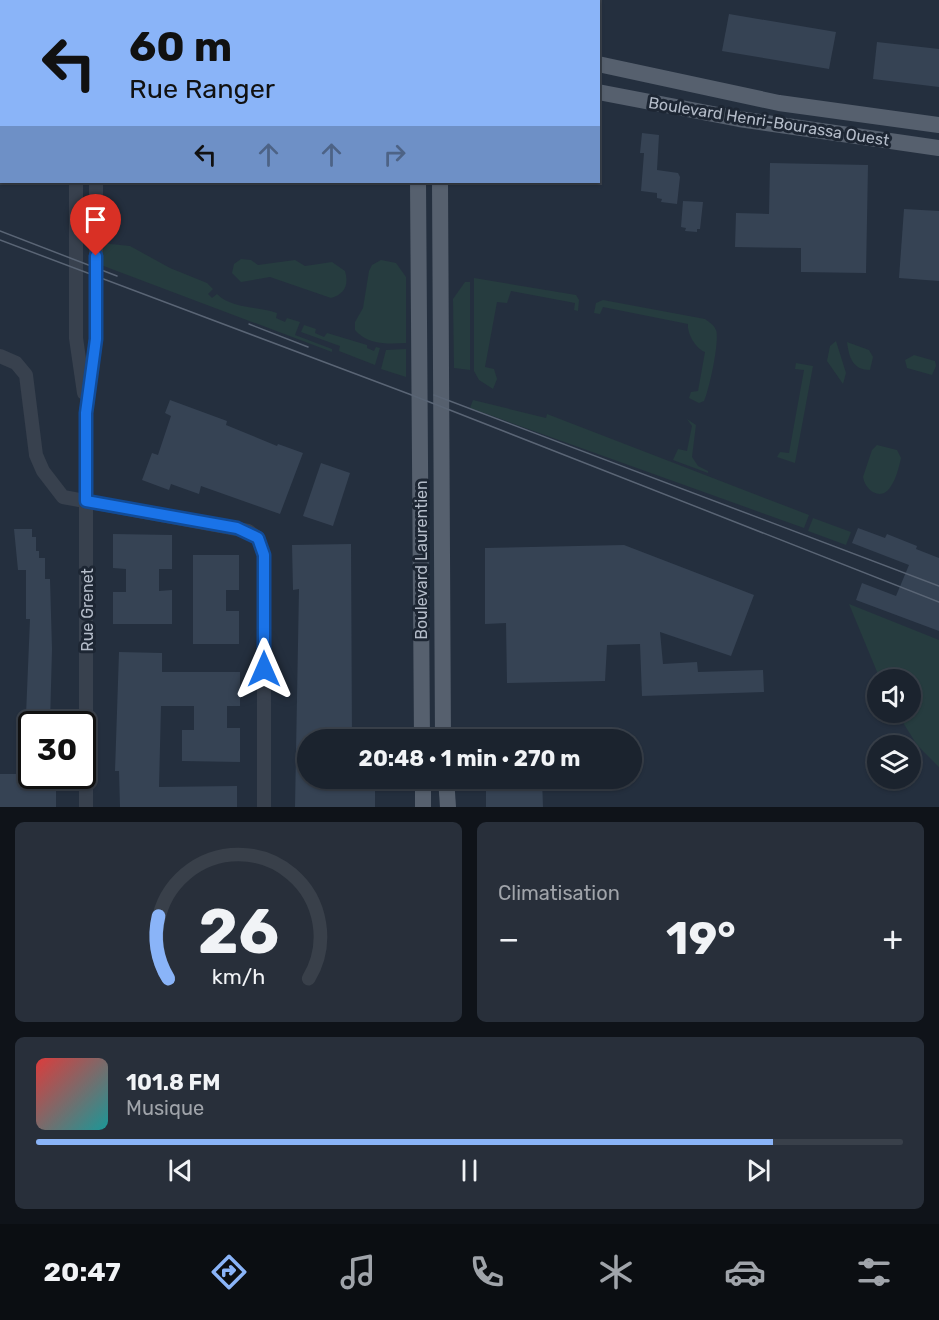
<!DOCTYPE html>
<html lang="fr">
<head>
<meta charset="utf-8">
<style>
  body { margin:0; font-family:Rubik,sans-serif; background:#282f3a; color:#f1f3f6; height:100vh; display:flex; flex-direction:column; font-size:22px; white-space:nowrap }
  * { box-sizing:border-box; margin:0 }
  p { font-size:20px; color:#a0a4aa }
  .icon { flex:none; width:33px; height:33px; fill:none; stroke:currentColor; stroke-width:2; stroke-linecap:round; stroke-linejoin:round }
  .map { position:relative; height:807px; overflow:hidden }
  .details { display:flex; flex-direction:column; gap:15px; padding:15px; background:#0f1319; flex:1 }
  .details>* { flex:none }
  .banner { position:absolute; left:0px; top:0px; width:600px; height:183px; box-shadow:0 2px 4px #0004,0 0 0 2px #39404a; background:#8ab4f8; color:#111; overflow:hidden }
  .controls { position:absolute; left:867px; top:669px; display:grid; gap:12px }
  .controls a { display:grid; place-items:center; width:54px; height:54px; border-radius:50%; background:#1b232e; box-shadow:0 2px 4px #0004,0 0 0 2px #39404a; font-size:30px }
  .speed { position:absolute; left:18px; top:711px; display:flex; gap:12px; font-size:30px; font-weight:700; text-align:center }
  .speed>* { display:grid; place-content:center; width:78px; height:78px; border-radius:50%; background:#1b232e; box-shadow:0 2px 4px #0004,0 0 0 2px #39404a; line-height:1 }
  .speed .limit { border:3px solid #111; border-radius:9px; background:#fff; color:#111 }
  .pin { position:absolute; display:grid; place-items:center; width:51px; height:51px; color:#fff; margin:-62px -26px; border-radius:50% 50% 50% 0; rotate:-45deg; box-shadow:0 0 6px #0007 }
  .pin .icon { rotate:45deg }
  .me { position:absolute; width:66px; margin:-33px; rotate:0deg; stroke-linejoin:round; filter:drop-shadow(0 0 4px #0008) }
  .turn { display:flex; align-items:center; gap:21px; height:126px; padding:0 30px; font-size:27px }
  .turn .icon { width:78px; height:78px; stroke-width:2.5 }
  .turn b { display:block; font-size:42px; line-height:51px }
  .lanes { display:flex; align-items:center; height:57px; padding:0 30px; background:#0003; justify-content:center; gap:30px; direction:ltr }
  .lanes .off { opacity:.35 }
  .big { font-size:45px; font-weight:700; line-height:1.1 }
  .details .tile { flex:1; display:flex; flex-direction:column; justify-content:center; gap:9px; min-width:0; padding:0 21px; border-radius:9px; background:#282f3a }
  .details .dial { align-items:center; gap:0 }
  .dial svg { height:156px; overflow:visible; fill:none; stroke:#39404a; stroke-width:7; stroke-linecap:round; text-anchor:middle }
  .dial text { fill:#f1f3f6; stroke:none }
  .song { display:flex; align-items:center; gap:18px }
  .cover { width:72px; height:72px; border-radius:9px; background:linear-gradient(135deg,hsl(0 70% 55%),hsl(180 70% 35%)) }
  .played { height:6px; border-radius:3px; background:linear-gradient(90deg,#8ab4f8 85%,#39404a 85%) }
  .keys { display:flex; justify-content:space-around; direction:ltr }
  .heat { display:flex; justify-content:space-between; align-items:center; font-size:33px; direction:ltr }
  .details .tiles { flex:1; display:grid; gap:15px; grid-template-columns:1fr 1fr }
  .tile:last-child { grid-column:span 2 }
  .trip { position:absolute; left:297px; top:729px; width:345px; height:60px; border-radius:30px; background:#1b232e; box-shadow:0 2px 4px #0004,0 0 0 2px #39404a; font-weight:700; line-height:60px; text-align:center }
  .tabs { display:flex; height:96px; justify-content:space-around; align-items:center; background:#0b0e12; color:#a0a4aa }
  .tabs .icon { width:42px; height:42px }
  .tabs .selected { color:#8ab4f8 }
  .tabs b { font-size:27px; color:#f1f3f6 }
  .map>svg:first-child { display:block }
  .green { fill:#263c3f }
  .building { fill:#364354 }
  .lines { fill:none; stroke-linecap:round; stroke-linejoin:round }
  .minor { stroke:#38414e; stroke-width:14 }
  .major { stroke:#56606e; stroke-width:16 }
  .tram { stroke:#5a6575; stroke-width:1.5 }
  .route-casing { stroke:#114b97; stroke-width:15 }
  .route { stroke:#1a73e8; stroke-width:10 }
  .labels { text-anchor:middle; stroke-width:6; stroke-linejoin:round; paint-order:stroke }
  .street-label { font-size:16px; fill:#b4bcc9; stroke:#1d2633 }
</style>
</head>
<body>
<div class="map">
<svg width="939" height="807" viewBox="0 0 939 807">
  <rect width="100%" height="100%" fill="#242f3e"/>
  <g class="green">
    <path d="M101,243L130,246L170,268L207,283L213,289L208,294L212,298L217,294C232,309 257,306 277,313L276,318L285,322L287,318L300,322L295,335L332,349V352L101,265Z"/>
    <path d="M241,259L251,260L258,265L295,260L305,266L332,262L345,271C349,285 345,294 331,298L270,277L241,282L232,273L234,264Z"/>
    <path d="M381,260L396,263L406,277V343C389,344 367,345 355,330V322L363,308L369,271L372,265Z"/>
    <polygon points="474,278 576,295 579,300 578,311 574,310 575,303 511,291 507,303 497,302 485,367 494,369 497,379 493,389 479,380 474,371"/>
    <polygon points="465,282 470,282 470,370 454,368 453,299"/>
    <path d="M603,300L705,319C709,322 714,325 716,330C720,340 709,391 704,401L699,403L689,398L691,392L698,391L705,352C695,348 687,333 688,324L603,307L600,314L594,313L596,303Z"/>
    <polygon points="304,325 316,329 315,333 324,337 327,333 367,345 367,348 374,351 376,347 380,348 375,365 339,351 340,346 301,332"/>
    <polygon points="836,341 846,373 843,384 827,361 830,346"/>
    <path d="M847,342L869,350L873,357L870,370C853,370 849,358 847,342Z"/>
    <polygon points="406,349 406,377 381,369 386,350"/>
    <polygon points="914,355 935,361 936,366 932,375 907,368 905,360"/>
    <polygon points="796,363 813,366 795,463 777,457 780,452 789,453 804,370 795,369"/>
    <polygon points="473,400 546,418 547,414 809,515 804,528 470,408"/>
    <polygon points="687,419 696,425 692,457 698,466 708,471 708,473 673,460 678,449 687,451 692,426"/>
    <path d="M877,445L897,450L901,458C899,467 896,479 891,486C882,502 865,491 863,477L872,450Z"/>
    <polygon points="813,518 851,532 846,545 808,531"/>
    <polygon points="849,604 939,640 939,767 917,745 897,713 910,712 910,680 880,679"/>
  </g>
  <g class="building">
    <polygon points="729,14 836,32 829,69 722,51"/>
    <polygon points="877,42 939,49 939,87 873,79"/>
    <polygon points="642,133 659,135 657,170 678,173 680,177 677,204 661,202 662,199 657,198 657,193 641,191 644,153 640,153"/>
    <polygon points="770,163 868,165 866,273 801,272 801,248 735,247 736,213 769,214"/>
    <polygon points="683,201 703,202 700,229 697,229 697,232 685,231 686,228 681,227"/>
    <polygon points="904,209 939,211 939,281 899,278"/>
    <polygon points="170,400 227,421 226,425 277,446 278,444 303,453 280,514 201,486 199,494 171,484 169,490 142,480 152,453 158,455 171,416 165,413"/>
    <polygon points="321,463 350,473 333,526 303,516"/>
    <polygon points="858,528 885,538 887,534 917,546 916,549 939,558 939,631 856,600 862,583 896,596 909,565 852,543"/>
    <polygon points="14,529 32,529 32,537 36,537 36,551 39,551 39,558 45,558 45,579 50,579 52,649 50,724 29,724 29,715 26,715 30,619 26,619 26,570 18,570"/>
    <polygon points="113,534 172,535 172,569 159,569 159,591 172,590 172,624 113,624 113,592 126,592 126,569 113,568"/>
    <polygon points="351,544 352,740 308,740 308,778 375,778 375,807 295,807 299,589 293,590 292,545"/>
    <polygon points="624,545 754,595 731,656 660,632 663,664 697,662 698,672 763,670 764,692 642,696 640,644 607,645 605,681 507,683 506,623 485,624 485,548"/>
    <polygon points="193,555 239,555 239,590 226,590 226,611 239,611 239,644 193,644"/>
    <polygon points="119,652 162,653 162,672 240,672 240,706 227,706 227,728 240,728 240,762 182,761 182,730 194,730 194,706 161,706 159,787 237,786 237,807 120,807 119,771 115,771"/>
    <polygon points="20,772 32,772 32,776 56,776 56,807 0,807 0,774 20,774"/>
    <polygon points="542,779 543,807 486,807 486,780"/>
  </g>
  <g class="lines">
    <g class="minor">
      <polyline points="89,2 89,0"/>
      <polyline points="76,182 76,338 84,393"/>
      <polyline points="0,356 16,363 26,375 36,455 43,471 63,497 248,531 258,538 264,555 264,807"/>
      <polyline points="86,807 86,413 96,339 96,182"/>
    </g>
    <g class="major">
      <polyline points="201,0 207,2"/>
      <polyline points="317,0 323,2"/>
      <polyline points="461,0 462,2"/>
      <polyline points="377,2 381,0"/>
      <polyline points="419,2 419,0"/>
      <polyline points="442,2 442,0"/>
      <polyline points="598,64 779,103 939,125"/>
      <polyline points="598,92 739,119 939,148"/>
      <polyline points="418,182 422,740"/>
      <polyline points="440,182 443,740"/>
      <polyline points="423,778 423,807"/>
      <polyline points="446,778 448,807"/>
    </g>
    <g class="tram">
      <polyline points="0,231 117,276"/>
      <polyline points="0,240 409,394 939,602"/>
      <polyline points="249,324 308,347"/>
      <polyline points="434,395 939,586"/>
    </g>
  </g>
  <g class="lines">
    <g class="route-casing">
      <polyline id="route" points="96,256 96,339 86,413 86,501 237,528 258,538 264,555 264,669"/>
    </g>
    <use href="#route" class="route"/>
  </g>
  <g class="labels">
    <g class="street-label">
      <text transform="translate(769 121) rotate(9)" y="6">Boulevard Henri-Bourassa Ouest</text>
      <text transform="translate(421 560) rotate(-90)" y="6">Boulevard Laurentien</text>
      <text transform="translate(87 610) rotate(-90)" y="6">Rue Grenet</text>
    </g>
  </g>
</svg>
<div class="controls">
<a><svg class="icon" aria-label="sound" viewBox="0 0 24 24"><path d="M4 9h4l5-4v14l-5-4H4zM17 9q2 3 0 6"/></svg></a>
<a><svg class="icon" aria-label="layers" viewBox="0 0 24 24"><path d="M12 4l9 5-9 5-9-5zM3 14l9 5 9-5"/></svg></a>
</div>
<div class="speed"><div class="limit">30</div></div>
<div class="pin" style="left:96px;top:256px;background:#d93025"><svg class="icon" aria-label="arrive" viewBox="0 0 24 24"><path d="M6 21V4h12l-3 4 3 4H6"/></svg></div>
<svg class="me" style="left:264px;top:669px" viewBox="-20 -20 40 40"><path d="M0-17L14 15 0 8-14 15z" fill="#1a73e8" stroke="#fff" stroke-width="4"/></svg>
<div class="trip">20:48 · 1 min · 270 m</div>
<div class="banner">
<div class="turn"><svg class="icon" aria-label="left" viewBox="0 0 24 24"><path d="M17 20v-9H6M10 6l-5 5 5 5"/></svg><div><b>60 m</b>Rue Ranger</div></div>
<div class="lanes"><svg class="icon" aria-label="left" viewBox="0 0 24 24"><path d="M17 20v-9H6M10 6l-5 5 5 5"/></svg><svg class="icon off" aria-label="ahead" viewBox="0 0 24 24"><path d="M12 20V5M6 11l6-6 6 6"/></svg><svg class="icon off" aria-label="ahead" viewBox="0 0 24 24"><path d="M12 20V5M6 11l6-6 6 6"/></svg><svg class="icon off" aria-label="right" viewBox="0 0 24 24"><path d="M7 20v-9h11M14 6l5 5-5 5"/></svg></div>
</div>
</div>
<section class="details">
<div class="tiles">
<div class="tile dial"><svg viewBox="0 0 100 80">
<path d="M14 69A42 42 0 1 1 86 69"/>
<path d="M14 69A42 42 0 0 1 9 37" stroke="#8ab4f8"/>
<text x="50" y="56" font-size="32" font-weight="700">26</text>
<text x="50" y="72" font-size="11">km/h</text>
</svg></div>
<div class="tile"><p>Climatisation</p>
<div class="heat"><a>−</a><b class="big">19°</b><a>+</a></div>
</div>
<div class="tile">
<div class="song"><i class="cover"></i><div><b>101.8 FM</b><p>Musique</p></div></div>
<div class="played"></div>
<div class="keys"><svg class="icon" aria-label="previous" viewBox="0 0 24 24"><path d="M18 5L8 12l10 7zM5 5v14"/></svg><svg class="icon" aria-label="pause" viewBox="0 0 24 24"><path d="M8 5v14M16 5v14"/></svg><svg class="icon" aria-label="next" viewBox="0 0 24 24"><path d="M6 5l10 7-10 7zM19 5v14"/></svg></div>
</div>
</div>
</section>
<nav class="tabs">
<b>20:47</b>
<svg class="icon selected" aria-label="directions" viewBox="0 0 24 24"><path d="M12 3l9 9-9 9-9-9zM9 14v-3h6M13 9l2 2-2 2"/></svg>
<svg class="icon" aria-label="music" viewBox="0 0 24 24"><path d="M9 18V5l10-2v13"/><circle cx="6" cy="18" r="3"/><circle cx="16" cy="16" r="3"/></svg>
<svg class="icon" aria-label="phone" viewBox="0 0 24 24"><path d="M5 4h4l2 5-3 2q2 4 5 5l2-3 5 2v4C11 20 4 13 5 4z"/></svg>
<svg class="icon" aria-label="climate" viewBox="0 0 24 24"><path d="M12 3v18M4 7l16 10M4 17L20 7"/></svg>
<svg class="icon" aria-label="car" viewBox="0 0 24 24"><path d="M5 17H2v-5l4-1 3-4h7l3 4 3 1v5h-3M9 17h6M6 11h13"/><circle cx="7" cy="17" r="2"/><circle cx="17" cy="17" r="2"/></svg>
<svg class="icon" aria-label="filters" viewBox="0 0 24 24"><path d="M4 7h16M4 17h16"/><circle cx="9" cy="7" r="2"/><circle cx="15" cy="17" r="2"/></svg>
</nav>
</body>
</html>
